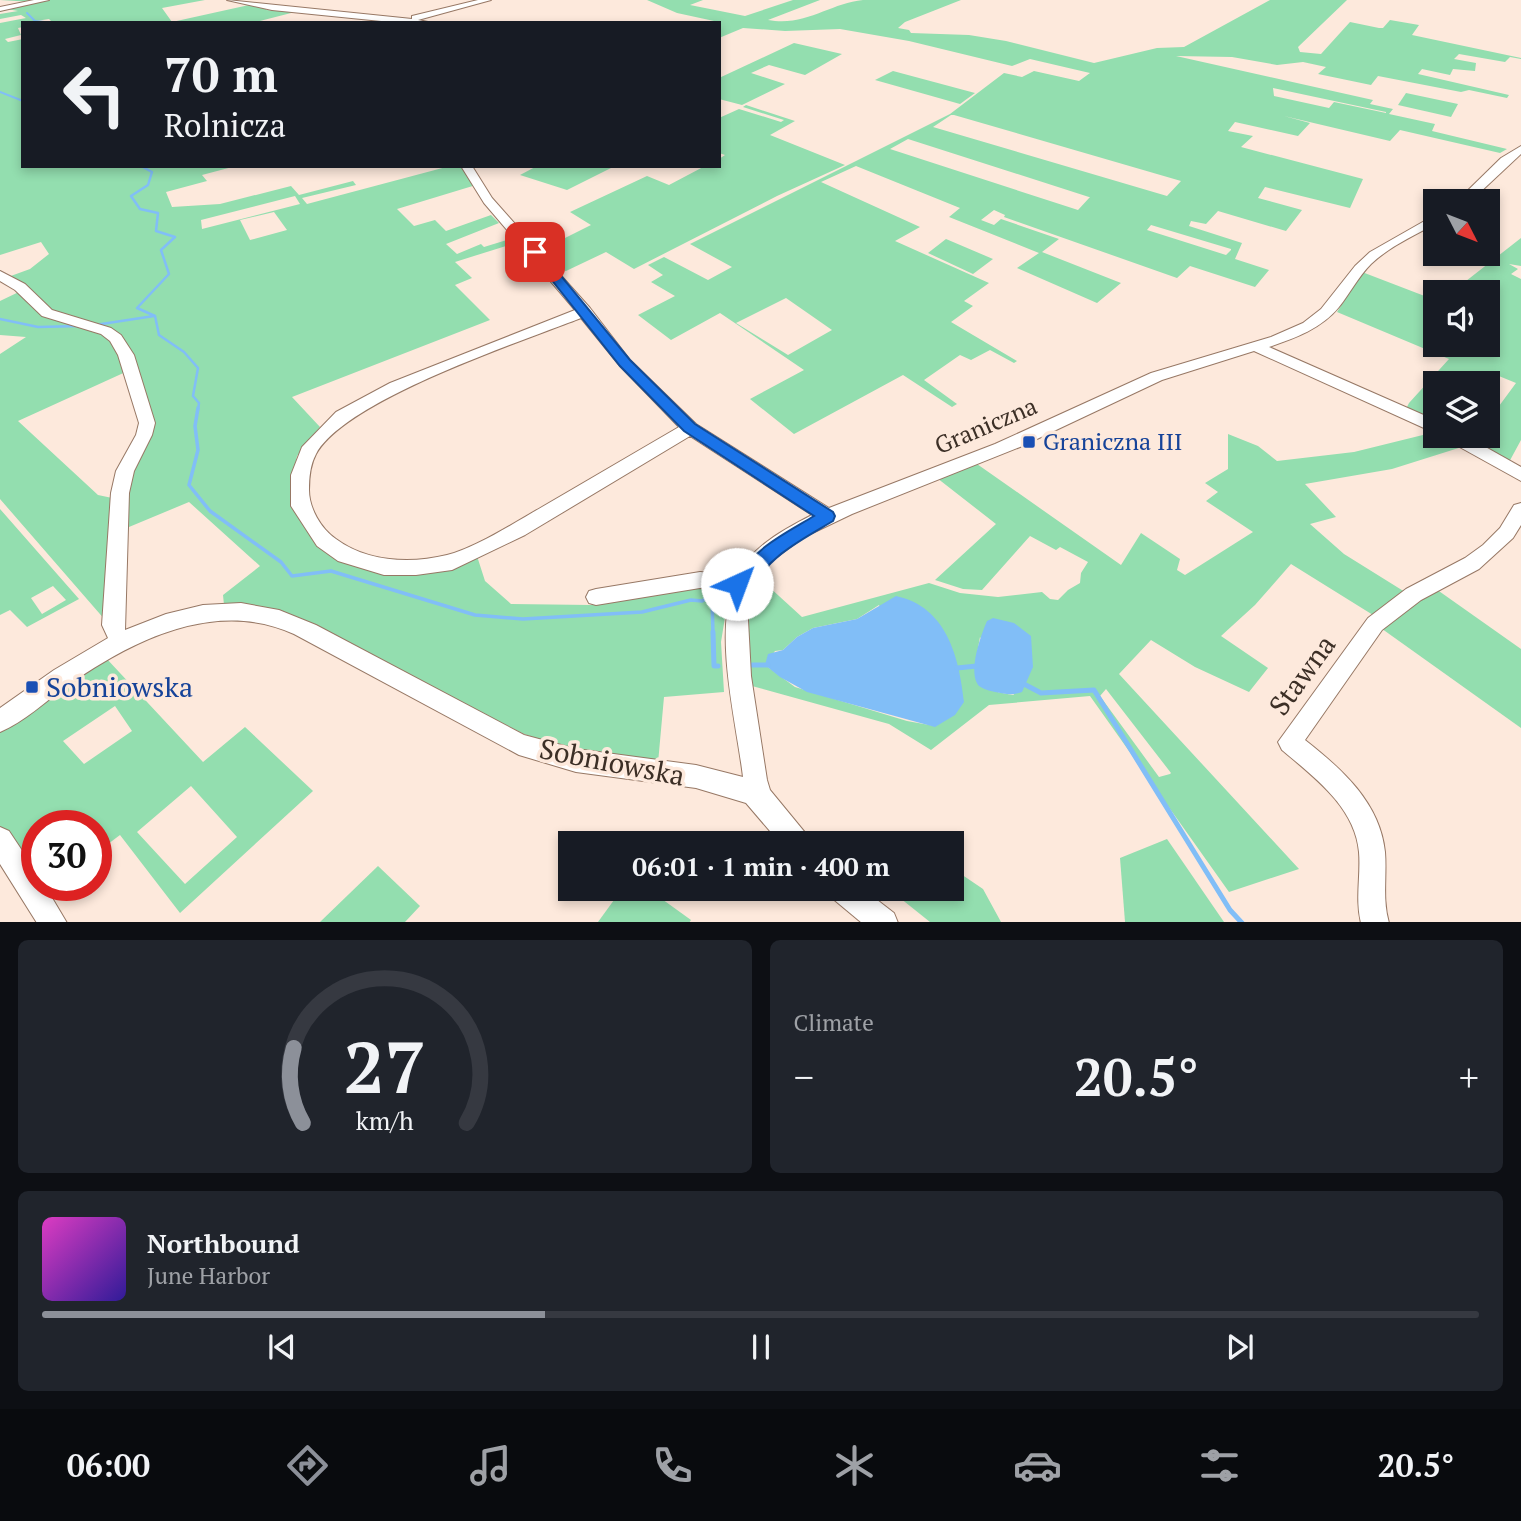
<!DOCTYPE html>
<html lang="en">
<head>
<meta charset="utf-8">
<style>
  body { margin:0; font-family:"PT Serif",serif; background:#20242c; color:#f1f3f6; height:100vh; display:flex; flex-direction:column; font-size:26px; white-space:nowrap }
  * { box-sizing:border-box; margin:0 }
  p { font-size:23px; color:#9ea1a6 }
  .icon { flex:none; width:38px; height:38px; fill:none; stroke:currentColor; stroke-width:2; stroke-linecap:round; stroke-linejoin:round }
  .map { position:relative; height:922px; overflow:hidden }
  .panel { display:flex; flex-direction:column; gap:18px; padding:18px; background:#0d0f14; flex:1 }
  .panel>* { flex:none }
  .banner { position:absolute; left:21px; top:21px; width:700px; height:147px; border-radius:0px; box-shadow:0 4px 10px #0003; background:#171b24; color:#f1f3f6; overflow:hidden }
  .needle { width:46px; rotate:132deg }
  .buttons { position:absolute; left:1423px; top:189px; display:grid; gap:14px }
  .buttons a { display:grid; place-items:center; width:77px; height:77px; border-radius:0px; background:#171b24; box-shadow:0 4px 10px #0003; font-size:35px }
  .speed { position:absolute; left:21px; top:810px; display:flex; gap:14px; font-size:35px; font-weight:700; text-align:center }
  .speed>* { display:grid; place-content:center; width:91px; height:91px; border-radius:50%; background:#171b24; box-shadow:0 4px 10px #0003; line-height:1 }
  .speed .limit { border:10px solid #d22; background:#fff; color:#111 }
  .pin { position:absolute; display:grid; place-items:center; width:60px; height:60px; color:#fff; margin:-30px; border-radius:14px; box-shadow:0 4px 10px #0006 }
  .me { position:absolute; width:77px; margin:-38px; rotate:43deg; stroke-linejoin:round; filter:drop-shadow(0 0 5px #0008) }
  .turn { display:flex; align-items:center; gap:24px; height:147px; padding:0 28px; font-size:32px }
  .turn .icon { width:91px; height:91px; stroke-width:2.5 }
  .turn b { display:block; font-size:49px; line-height:60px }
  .big { font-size:52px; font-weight:700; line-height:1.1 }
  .panel .card { flex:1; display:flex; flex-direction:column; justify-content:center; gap:10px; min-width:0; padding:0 24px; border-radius:10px; background:#20242c }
  .panel .dial { align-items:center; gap:0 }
  .dial svg { height:182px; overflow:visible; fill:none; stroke:#363941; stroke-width:7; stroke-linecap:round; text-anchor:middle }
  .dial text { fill:#f1f3f6; stroke:none }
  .song { display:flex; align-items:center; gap:21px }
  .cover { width:84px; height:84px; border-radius:10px; background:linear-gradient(135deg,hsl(310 70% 55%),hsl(250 70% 35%)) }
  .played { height:7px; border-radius:4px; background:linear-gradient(90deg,#8c9099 35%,#363941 35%) }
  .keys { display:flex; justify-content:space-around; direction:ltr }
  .heat { display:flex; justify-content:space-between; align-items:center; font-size:38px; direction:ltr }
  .panel .tiles { flex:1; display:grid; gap:18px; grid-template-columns:1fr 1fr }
  .card:last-child { grid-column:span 2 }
  .trip { position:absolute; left:558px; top:831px; width:406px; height:70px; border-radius:0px; background:#171b24; box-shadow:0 4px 10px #0003; font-weight:700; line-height:70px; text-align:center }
  .dock { display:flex; height:112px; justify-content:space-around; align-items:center; background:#090b0e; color:#9ea1a6 }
  .dock .icon { width:49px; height:49px }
  .dock .selected { color:#8c9099 }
  .dock b { font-size:32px; color:#f1f3f6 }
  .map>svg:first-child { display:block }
  .green { fill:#93deaf; fill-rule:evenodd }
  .water { fill:#81bef7 }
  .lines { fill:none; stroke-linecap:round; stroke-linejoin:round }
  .stream-far3 { stroke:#81bef7; stroke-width:2 }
  .stream-far2 { stroke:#81bef7; stroke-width:2.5 }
  .stream-far1 { stroke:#81bef7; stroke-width:3.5 }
  .stream { stroke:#81bef7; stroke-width:5 }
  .minor-casing { stroke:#977865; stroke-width:2 }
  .minor { fill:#fff; fill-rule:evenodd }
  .route { fill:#1a73e8; stroke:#114b97; stroke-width:2 }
  .transit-dot { fill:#1a4fb4; stroke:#fde9dc; stroke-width:2.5 }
  .labels { text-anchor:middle; stroke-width:7; stroke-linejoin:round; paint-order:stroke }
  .street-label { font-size:24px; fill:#3c2f26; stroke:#fde9dc }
  .transit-label { font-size:24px; fill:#164399; stroke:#fde9dc; text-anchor:start }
  .near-street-label { font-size:28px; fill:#3c2f26; stroke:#fde9dc }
  .near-transit-label { font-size:28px; fill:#164399; stroke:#fde9dc; text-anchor:start }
</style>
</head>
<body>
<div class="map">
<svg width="1521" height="923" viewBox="0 0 1521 923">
  <rect width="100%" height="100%" fill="#fde9dc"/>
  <g class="green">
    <path d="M0,0H205L162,8L172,22L249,5L266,8V10L295,12L252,23H53L49,19L23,23V27L18,28L21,35L5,39L8,42L23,39V166H236L202,175L207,181L166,192L172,207L220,204L291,186L299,195L353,181L356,185L302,198L307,204L450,166H461L476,185L397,209L414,226L435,220L446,231L491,215L499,223L446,244L457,254L481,244L484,247L516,237L530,254H525L512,244L455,262L472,278L455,285L490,320L292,397L320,427L297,456L290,488L296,513L371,571L477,556L485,581L511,604L591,605L702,586L729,593L721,642L724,692L664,697L658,763L569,749L524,734L358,650L224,605L223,595L260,566L189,502L129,527L128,531L126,487L145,445L130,370L18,421L98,495L117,499L106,621L0,499V354L26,337L0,335V301L25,289L8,277L30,269L49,254L41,242L0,255V23L26,18L21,15L0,19V14L18,11L7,9L33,2ZM295,196L300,204L202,229L201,220ZM274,212L287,230L250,240L240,220Z"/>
    <path d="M647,0H703L690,5L745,16L793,0H820L768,20C806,27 830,3 863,0C895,0 928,0 961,0L905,22L898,28L909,30L911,33L969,35L1006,41L1094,63L1157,48L1184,47L1270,0H1347L1298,47L1300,52L1321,54L1350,22L1379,28H1383L1390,20L1419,25L1412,35L1521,58V59L1510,57L1505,62L1459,54L1454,59L1476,63L1475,71L1453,69L1450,75L1422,69L1418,74L1509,95L1507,98L1469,90L1461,92L1378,76L1371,85L1318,74L1326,67L1303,62L1277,65L1232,57L1176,56L1373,100L1370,104L1393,109L1389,114L1435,124L1432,131L1507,149L1500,153L1400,130L1390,141L1284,116L1310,123L1298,136L1235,122L1228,131L1253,136L1241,147L1363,179L1350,208L1265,187L1258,198L1302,210L1286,231L1218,211L1206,224L1191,221L1189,226L1242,243L1235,259L1269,270L1255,287L1190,266L1177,278L1004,217L1005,215L994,210L981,220L994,225L1001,219L1059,239L1042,252L1121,283L1097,303L1017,268L1039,253L949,217L960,208L856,166L821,182L920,227L895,241L989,283L964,301L973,306L951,322L1017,361L1014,363L990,350L971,360L960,355L924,380L957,404L952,407L903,375L794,434L750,399L804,370L720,313L671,340L638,315L675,296L651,282L663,275L648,265L664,257L708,280L732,267L690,244L950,114L1004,73L1022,77L1034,71L1079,81L1090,73L1030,59L1012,66L909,41L840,29L785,31L743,28L719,38V23H709L714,21L677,13ZM1273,88L1386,112V113L1334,102L1329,108L1274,96ZM951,115H954L1181,181L1167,196L933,127ZM908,139L1089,197H1090L1078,210L890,149ZM1151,225L1231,249V250L1226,255L1147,230ZM786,298L832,330L788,355L736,323Z"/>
    <polygon points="794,43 842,54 805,75 769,65 751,73 785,84 742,105 719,99 719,78"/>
    <polygon points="893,71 975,93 960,104 875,80"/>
    <polygon points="1406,93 1458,104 1451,117 1398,105"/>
    <polygon points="746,105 795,121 770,135 845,165 777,196 634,269 606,252 566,271 552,268 539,251 591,225 570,212 647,176 669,185 705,166 719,166 719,159 725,155 719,153 719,118 739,109 781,122 784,120 743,107"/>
    <polygon points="537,166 615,166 567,190 520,175"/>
    <polygon points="1521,238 1521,266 1509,264 1518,269 1511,274 1521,279 1521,440 1508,464 1471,443 1476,436 1488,436 1488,421 1516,383 1489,372 1480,383 1435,383 1435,425 1405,411 1409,403 1449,359 1337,312 1362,272 1435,300 1435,345 1488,345 1488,292 1452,292"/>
    <polygon points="946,239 993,259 973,274 928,253"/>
    <path d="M1435,432V436H1446L1465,446L1392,469L1305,484L1336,517L1310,524L1344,554L1405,592L1373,615L1291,564L1255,605L1221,636L1268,668L1249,692L1195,667L1151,640L1119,674L1299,869L1229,892L1090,696L989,705L931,750L889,724L752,686C748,648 744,612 756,575L802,617L929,583L960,593L998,597L1042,592L1050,599L1058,600L1068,590L1080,583L1081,573L1088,562L1060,547L1056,550L1030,536L982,590L963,589L935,580L996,524L937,478L977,464L1121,565L1141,533L1180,559L1177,570L1185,575L1253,532L1206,501L1218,492L1205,483L1228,469V434L1258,446L1277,461L1354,452ZM879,605L935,726L907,721L795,687L765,665L775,651L783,650L797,637L813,628L857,619ZM980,637L1014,695C969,689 973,677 980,637ZM1106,689L1171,773L1170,774L1159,777L1100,696Z"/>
    <path d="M0,509L79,599L27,627L10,610L0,615ZM53,586L66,600L42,614L31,598Z"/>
    <polygon points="1436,589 1521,649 1521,728 1378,626"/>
    <path d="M106,658L203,762L245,727L313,791L180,913L120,835L96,853V826H37V882L0,826V729ZM115,706L132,731L84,764L63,741ZM191,786L237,837L185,884L137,832Z"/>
    <polygon points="1167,839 1224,922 1125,922 1120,858"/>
    <polygon points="378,866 420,906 405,922 320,922"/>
    <polygon points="952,868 983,889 1001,922 930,922 900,898 905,889 952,889"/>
    <polygon points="622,889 648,889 691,920 689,923 598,922"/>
  </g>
  <g class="water">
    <path d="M896,596C947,607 959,657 964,702L955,715L935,727L807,692L780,677L765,665L768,654L783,650L797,637L813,628L857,619Z"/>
    <path d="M993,618L1014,623L1031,636L1033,667L1022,692C1012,696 1005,694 995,692C990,691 983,689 979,686C967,673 981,635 987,621Z"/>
  </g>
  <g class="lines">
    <g class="stream-far3">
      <polyline points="27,13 35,21 54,23"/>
      <polyline points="0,92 23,101"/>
    </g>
    <g class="stream-far2">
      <polyline points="141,166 152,172 148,185 131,196 140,209 158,213 156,231 175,237 161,250 169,274 137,308 155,316 159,335 184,352 198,368 193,396 199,403 198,410"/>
      <polyline points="0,319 38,327 81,326"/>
      <polyline points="95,325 154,316"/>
    </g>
    <polyline class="stream-far1" points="198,408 195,426 198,450 189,485 210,511 281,562 292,576 331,571 475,615 523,619 642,612 691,600 702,601 712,595 713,634"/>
    <g class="stream">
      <polyline points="713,632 714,666 718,666"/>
      <polyline points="752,665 768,665"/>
      <polyline points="957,668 977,666"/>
      <polyline points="1022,683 1041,693 1094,690 1230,910 1242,923"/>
    </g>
    <g class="minor-casing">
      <g id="minor">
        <polygon points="34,0 49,0 0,11 0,7"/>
        <polygon points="227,0 412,19 412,16 478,0 491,0 418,20 433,23 401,23 272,10"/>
        <polygon points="1521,146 1521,154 1475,197 1470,201 1457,201 1501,158"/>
        <path d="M461,166H472L492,198L590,308L630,360L696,424L829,508L995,444L1151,373L1271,337L1303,323L1321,309L1355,266L1370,252L1435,215V224C1413,236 1389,247 1371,264C1358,277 1350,293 1339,307C1321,329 1295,338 1269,347L1435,420V433L1254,351L1162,380L1020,447L852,514L804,537L766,565L756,579L750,596L748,620L751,676L767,780L770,790L807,835L811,844H781L746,803L696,788L576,772L519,755L294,634C215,598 131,641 67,686C46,701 24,722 0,732V708L54,670L108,638L102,625L111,493L116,471L136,435L139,423L118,355L110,341L101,334L42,316L15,290L0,281V271L25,284L52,310L111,328L121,335L134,355L155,423L152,435L134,471L129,493L125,630L166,614L203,605L241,603L279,610L316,625L524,735L576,749L696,765L743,777C737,726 715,640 732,591L700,588L596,605L589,603L586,597L589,591L596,589L700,572L737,575C753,546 783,530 812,515L690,436L525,535L452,570L416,575H384L338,561L317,546L291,506V475L302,447L336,412L390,383L575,310L484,203ZM581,318L620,366L679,427C633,454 588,480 542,507C516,522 475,548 447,555C410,564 367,562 336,539C321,529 309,508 309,490C309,478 310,465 316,454C345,400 520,342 581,318Z"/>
        <polygon points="1445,436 1466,436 1521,467 1521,481 1447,440"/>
        <path d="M1521,503V525L1513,538L1479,569L1421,600L1382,630L1305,740C1342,769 1380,803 1385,852C1387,876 1382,899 1389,923H1361C1355,899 1361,876 1359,852C1355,807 1314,777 1282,750L1278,742L1368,618L1406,589L1465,558L1483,545L1500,528L1514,505Z"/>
        <polygon points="0,827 9,831 37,873 37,886 45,886 67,923 37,923 0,864"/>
        <polygon points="828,889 863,889 894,913 898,923 862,923 832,898"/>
      </g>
    </g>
    <use href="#minor" class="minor"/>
  </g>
  <path class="route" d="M531,249H539L630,360L695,424L833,512L835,516L833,521C801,540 768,556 751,590L744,592L731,589L728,584L731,579L739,577C755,547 786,533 814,516L684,431L620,366L531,254Z"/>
  <g class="transit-dot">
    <rect x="1022" y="435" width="14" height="14" rx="3.5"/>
    <rect x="25" y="680" width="14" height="14" rx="3.5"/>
  </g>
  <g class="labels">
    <g class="street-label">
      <text transform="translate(986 426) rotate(-23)" y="8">Graniczna</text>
    </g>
    <g class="transit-label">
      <text x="1043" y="450">Graniczna III</text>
    </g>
    <g class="near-street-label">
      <text transform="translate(1302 675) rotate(-54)" y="10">Stawna</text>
      <text transform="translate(612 762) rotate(11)" y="10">Sobniowska</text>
    </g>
    <g class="near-transit-label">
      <text x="46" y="697">Sobniowska</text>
    </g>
  </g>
</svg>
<div class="buttons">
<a><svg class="needle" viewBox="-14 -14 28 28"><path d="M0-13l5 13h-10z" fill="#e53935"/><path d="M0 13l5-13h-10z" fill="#9ea1a6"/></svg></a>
<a><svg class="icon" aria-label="sound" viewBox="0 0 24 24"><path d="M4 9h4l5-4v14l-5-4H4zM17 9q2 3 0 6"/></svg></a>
<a><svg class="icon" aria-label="layers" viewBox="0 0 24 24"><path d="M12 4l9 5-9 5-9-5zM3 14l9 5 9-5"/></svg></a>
</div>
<div class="speed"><div class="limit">30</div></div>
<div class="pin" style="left:535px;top:252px;background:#d93025"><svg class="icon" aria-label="arrive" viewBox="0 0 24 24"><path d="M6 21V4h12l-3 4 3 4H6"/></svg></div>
<svg class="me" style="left:737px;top:584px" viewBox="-20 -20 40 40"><circle r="19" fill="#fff"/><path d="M0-13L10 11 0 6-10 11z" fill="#1a73e8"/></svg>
<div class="trip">06:01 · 1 min · 400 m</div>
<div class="banner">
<div class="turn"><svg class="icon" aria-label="left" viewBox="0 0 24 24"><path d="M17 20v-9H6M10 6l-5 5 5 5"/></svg><div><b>70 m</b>Rolnicza</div></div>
</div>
</div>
<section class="panel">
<div class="tiles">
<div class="card dial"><svg viewBox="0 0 100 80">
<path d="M14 69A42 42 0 1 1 86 69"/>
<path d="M14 69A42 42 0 0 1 10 36" stroke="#8c9099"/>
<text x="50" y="56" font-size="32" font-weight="700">27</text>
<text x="50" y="72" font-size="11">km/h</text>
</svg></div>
<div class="card"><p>Climate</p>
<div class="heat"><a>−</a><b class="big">20.5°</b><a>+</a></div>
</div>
<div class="card">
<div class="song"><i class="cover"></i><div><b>Northbound</b><p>June Harbor</p></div></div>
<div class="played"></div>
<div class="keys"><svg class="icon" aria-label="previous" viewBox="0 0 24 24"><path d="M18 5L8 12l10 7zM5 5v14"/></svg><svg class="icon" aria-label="pause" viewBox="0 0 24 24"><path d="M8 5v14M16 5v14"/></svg><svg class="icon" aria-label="next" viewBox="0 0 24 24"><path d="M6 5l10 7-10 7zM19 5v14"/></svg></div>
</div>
</div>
</section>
<nav class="dock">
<b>06:00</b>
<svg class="icon selected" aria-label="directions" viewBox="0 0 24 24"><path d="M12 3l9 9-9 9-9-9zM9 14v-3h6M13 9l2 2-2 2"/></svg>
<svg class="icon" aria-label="music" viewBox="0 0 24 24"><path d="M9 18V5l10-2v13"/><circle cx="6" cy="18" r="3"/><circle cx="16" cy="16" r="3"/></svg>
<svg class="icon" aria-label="phone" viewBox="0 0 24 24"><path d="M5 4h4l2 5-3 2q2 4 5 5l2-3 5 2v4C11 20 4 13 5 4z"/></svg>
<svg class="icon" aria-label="climate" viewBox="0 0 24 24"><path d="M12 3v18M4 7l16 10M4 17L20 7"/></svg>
<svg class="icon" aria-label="car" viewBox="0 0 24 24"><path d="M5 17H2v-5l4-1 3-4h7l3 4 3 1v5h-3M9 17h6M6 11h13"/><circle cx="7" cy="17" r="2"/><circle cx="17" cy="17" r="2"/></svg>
<svg class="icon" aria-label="filters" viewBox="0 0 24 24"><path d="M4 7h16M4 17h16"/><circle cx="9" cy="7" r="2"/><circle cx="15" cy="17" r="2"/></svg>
<b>20.5°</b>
</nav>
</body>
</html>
